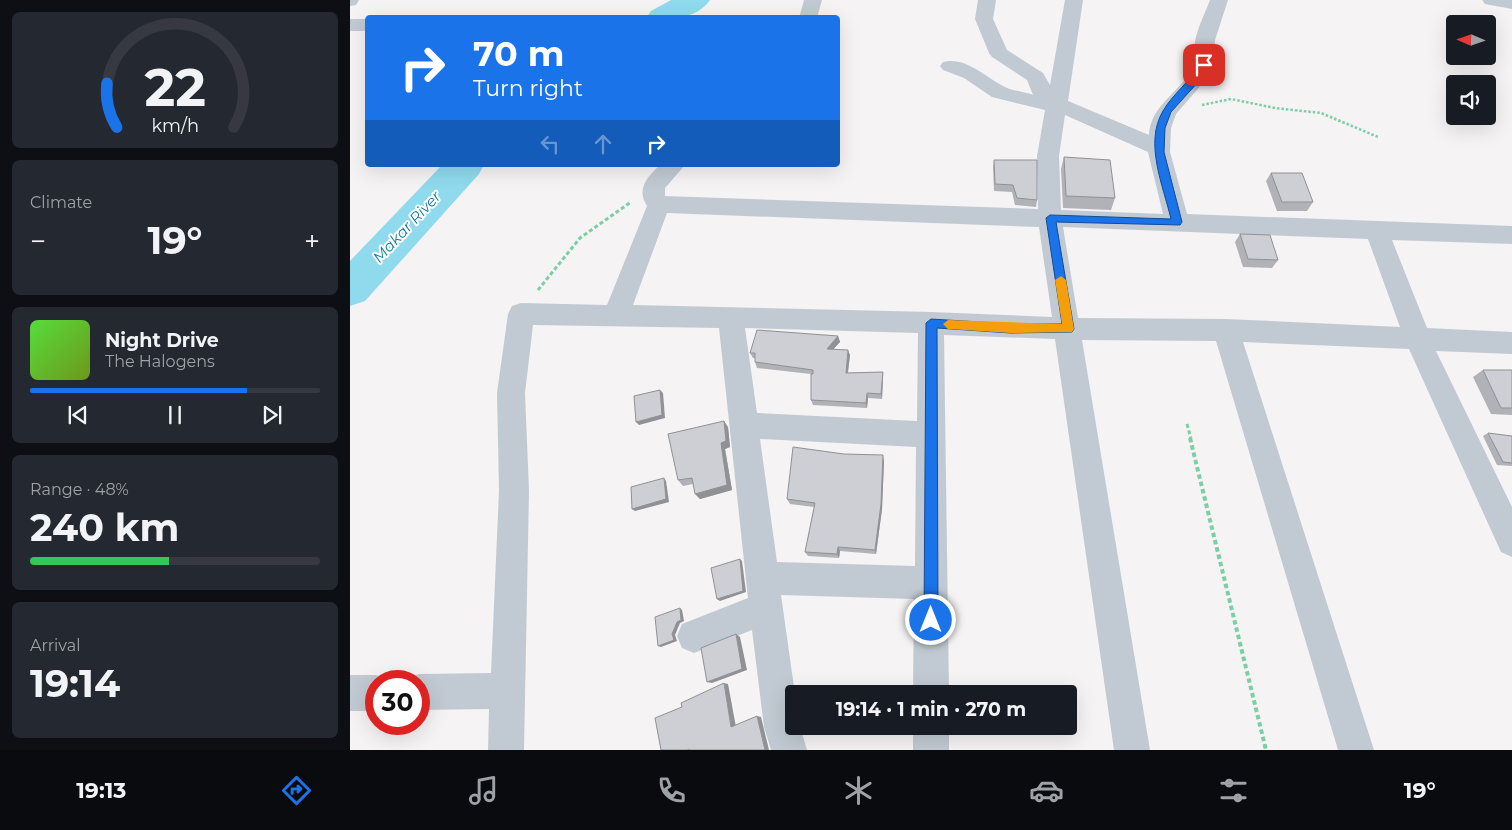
<!DOCTYPE html>
<html lang="en">
<head>
<meta charset="utf-8">
<style>
  body { margin:0; font-family:Montserrat,sans-serif; background:#242831; color:#f1f3f6; height:100vh; display:flex; flex-direction:column; font-size:19px; white-space:nowrap }
  * { box-sizing:border-box; margin:0 }
  p { font-size:16px; color:#9ea1a6 }
  .icon { flex:none; width:28px; height:28px; fill:none; stroke:currentColor; stroke-width:2; stroke-linecap:round; stroke-linejoin:round }
  .map { position:relative; flex:1; overflow:hidden }
  .side { display:flex; flex-direction:column; gap:12px; padding:12px; background:#0d0f14; width:350px }
  .side>* { flex:none }
  .top-card { position:absolute; left:15px; top:15px; width:475px; height:152px; border-radius:5px; box-shadow:0 5px 20px #0002; background:#1a73e8; color:#fff; overflow:hidden }
  .needle { width:32px; rotate:272deg }
  .controls { position:absolute; left:1096px; top:15px; display:grid; gap:10px }
  .controls a { display:grid; place-items:center; width:50px; height:50px; border-radius:5px; background:#171b24; box-shadow:0 5px 20px #0002; font-size:25px }
  .speed { position:absolute; left:15px; top:670px; display:flex; gap:10px; font-size:25px; font-weight:700; text-align:center }
  .speed>* { display:grid; place-content:center; width:65px; height:65px; border-radius:50%; background:#171b24; box-shadow:0 5px 20px #0002; line-height:1 }
  .speed .limit { border:8px solid #d22; background:#fff; color:#111 }
  .pin { position:absolute; display:grid; place-items:center; width:42px; height:42px; color:#fff; margin:-21px; border-radius:10px; box-shadow:0 2px 8px #0006 }
  .me { position:absolute; width:55px; margin:-28px; rotate:0deg; stroke-linejoin:round; filter:drop-shadow(0 0 4px #0008) }
  .turn { display:flex; align-items:center; gap:18px; height:105px; padding:0 25px; font-size:22px }
  .turn .icon { width:65px; height:65px; stroke-width:2.5 }
  .turn b { display:block; font-size:35px; line-height:42px }
  .lanes { display:flex; align-items:center; height:48px; padding:0 25px; background:#0003; justify-content:center; gap:25px; direction:ltr }
  .lanes .off { opacity:.35 }
  .big { font-size:38px; font-weight:700; line-height:1.1 }
  .side .tile { flex:1; display:flex; flex-direction:column; justify-content:center; gap:8px; min-width:0; padding:0 18px; border-radius:8px; background:#242831 }
  .side .dial { align-items:center; gap:0 }
  .dial svg { height:130px; overflow:visible; fill:none; stroke:#363941; stroke-width:7; stroke-linecap:round; text-anchor:middle }
  .dial text { fill:#f1f3f6; stroke:none }
  .song { display:flex; align-items:center; gap:15px }
  .cover { width:60px; height:60px; border-radius:8px; background:linear-gradient(135deg,hsl(110 70% 55%),hsl(80 70% 35%)) }
  .played { height:5px; border-radius:2px; background:linear-gradient(90deg,#1a73e8 75%,#363941 75%) }
  .keys { display:flex; justify-content:space-around; direction:ltr }
  .heat { display:flex; justify-content:space-between; align-items:center; font-size:28px; direction:ltr }
  .charge { height:8px; border-radius:4px; background:linear-gradient(90deg,#34c759 48%,#363941 0) }
  .trip { position:absolute; left:435px; top:685px; width:292px; height:50px; border-radius:5px; background:#171b24; box-shadow:0 5px 20px #0002; font-weight:700; line-height:50px; text-align:center }
  .dock { display:flex; height:80px; justify-content:space-around; align-items:center; background:#090b0e; color:#9ea1a6 }
  .dock .icon { width:35px; height:35px }
  .dock .current { color:#1a73e8 }
  .dock b { font-size:22px; color:#f1f3f6 }
  main { display:flex; flex:1; min-height:0 }
  .map>svg:first-child { display:block }
  .lines { fill:none; stroke-linecap:round; stroke-linejoin:round }
  .river { fill:#90daee; fill-rule:evenodd }
  .path-far2 { stroke:#7ad0a6; stroke-width:2.5; stroke-dasharray:2.5 2; stroke-linecap:butt }
  .path-far1 { stroke:#7ad0a6; stroke-width:3; stroke-dasharray:4 2.5; stroke-linecap:butt }
  .path { stroke:#7ad0a6; stroke-width:4; stroke-dasharray:4.5 3; stroke-linecap:butt }
  .minor { fill:#c1cad2; fill-rule:evenodd }
  .wall { fill:#b0b2b7 }
  .shaded-wall { fill:#909195 }
  .building { fill:#cdcfd5; stroke:#909195 }
  .route { fill:#1a73e8; stroke:#114b97 }
  .slow { fill:#f59e0b }
  .labels { text-anchor:middle; stroke-width:4; stroke-linejoin:round; paint-order:stroke }
  .water-label { font-size:15px; font-style:italic; fill:#0c7c9b; stroke:#fff }
</style>
</head>
<body>
<main>
<section class="side">
<div class="tile dial"><svg viewBox="0 0 100 80">
<path d="M14 69A42 42 0 1 1 86 69"/>
<path d="M14 69A42 42 0 0 1 8 42" stroke="#1a73e8"/>
<text x="50" y="56" font-size="32" font-weight="700">22</text>
<text x="50" y="72" font-size="11">km/h</text>
</svg></div>
<div class="tile"><p>Climate</p>
<div class="heat"><a>−</a><b class="big">19°</b><a>+</a></div>
</div>
<div class="tile">
<div class="song"><i class="cover"></i><div><b>Night Drive</b><p>The Halogens</p></div></div>
<div class="played"></div>
<div class="keys"><svg class="icon" aria-label="previous" viewBox="0 0 24 24"><path d="M18 5L8 12l10 7zM5 5v14"/></svg><svg class="icon" aria-label="pause" viewBox="0 0 24 24"><path d="M8 5v14M16 5v14"/></svg><svg class="icon" aria-label="next" viewBox="0 0 24 24"><path d="M6 5l10 7-10 7zM19 5v14"/></svg></div>
</div>
<div class="tile"><p>Range · 48%</p><b class="big">240 km</b><div class="charge"></div></div>
<div class="tile"><p>Arrival</p><b class="big">19:14</b></div>
</section>
<div class="map">
<svg width="1162" height="750" viewBox="0 0 1162 750">
  <rect width="100%" height="100%" fill="#f5f3f3"/>
  <g class="lines">
    <g class="river">
      <path d="M321,0H360C345,21 319,18 296,18L301,11Z"/>
      <polygon points="92,165 134,165 129,174 15,301 0,306 0,261"/>
    </g>
    <polyline class="path-far2" points="852,105 881,99 925,108 971,113 1028,137"/>
    <g class="path-far1">
      <polyline points="188,290 230,238 281,202"/>
      <polyline points="837,424 841,439"/>
    </g>
    <polyline class="path" points="840,438 916,750"/>
    <g class="minor">
      <polygon points="0,0 9,0 6,5 0,6"/>
      <polygon points="454,0 472,0 467,18 449,18"/>
      <path d="M628,0H646L643,19L657,50L693,73L700,85L715,0H733L718,101L799,135C800,108 825,95 839,74C846,63 843,53 845,41C848,27 855,13 860,0H878L865,40L864,65L853,83L826,114L821,128L820,152L837,214L1162,226V244L1042,240L1077,328L1162,332V354L1086,351L1162,507V557L1151,552L1059,349L893,342L1024,750H988L866,341L732,340L800,750H764L705,339L594,335L599,694H563L564,599L431,595L445,694H444V726H450L457,750H421L414,727L402,630L344,653L332,648L327,636L332,624L398,598L369,328L183,325L175,393L179,491L174,750H138L139,709L69,710V681H56V679L69,674L141,673L149,491L147,393L158,314L162,306L171,303L257,305L297,206C286,189 297,177 310,165H335L315,188V196L688,209L687,156L695,110L642,97L614,78L593,70L590,66L593,62C617,56 637,79 657,88C665,91 675,92 683,95L677,80L642,57L639,53L625,19ZM715,115L798,152L813,214L711,210L709,156ZM317,213L689,227L702,317L581,312L283,305ZM713,227L1018,239L1050,327L876,319L728,318ZM395,328L568,333L567,421L407,413ZM410,439L566,447L565,566L427,562Z"/>
      <polygon points="1132,0 1162,0 1162,9 1135,4"/>
      <rect x="0" y="19" width="18" height="12"/>
      <polygon points="0,675 26,675 39,680 26,681 26,711 0,711"/>
      <rect x="563" y="726" width="36" height="24"/>
    </g>
  </g>
  <g class="wall">
    <polygon points="714,157 765,198 761,210 713,208 711,169"/>
    <polygon points="644,160 687,200 686,207 665,205 662,192 644,191 643,167"/>
    <polygon points="921,173 963,202 957,211 927,211 916,181"/>
    <polygon points="890,234 928,260 922,268 893,267 885,242"/>
    <polygon points="488,336 490,342 483,349 500,355 498,373 533,372 533,377 532,399 518,398 517,408 463,405 461,400 461,374 407,368 405,362 405,358 403,358 400,353"/>
    <polygon points="1133,370 1162,370 1162,415 1141,414 1123,377"/>
    <polygon points="378,427 380,447 375,449 382,490 350,499 343,484 333,486 328,480"/>
    <polygon points="1138,433 1162,436 1162,466 1147,465 1133,436"/>
    <polygon points="534,461 532,509 526,554 490,551 489,558 458,556 455,552 464,507 440,504 437,499"/>
  </g>
  <g class="shaded-wall">
    <polygon points="488,336 490,342 478,355 477,349"/>
    <polygon points="498,350 500,355 497,378 496,373"/>
    <polygon points="533,372 533,377 532,399 531,394"/>
    <polygon points="310,390 313,393 315,418 289,425 286,422"/>
    <polygon points="517,393 518,398 517,408 516,403"/>
    <polygon points="374,421 378,427 380,447 375,449 382,490 350,499 345,494 371,443"/>
    <polygon points="533,455 534,461 532,509 526,554 525,550"/>
    <polygon points="314,478 316,481 319,502 285,511 282,509"/>
    <polygon points="488,547 490,551 489,558 487,554"/>
    <polygon points="390,559 392,561 396,592 370,601 367,599"/>
    <polygon points="330,608 332,610 334,621 330,623 325,635 327,641 311,647 308,646 322,634"/>
    <polygon points="386,634 390,637 397,670 362,683 357,682"/>
    <polygon points="374,683 378,684 386,727 381,727"/>
    <polygon points="407,716 411,717 419,750 415,750"/>
  </g>
  <g class="building">
    <polygon points="714,157 760,160 765,198 716,196"/>
    <polygon points="644,160 687,160 687,200 667,198 663,185 645,184"/>
    <polygon points="921,173 952,173 963,202 932,202"/>
    <polygon points="890,234 920,235 928,260 898,259"/>
    <polygon points="407,330 488,336 477,349 498,350 496,373 533,372 531,394 517,393 516,403 461,400 461,374 463,374 463,370 405,362 405,353 400,353"/>
    <polygon points="1133,370 1162,370 1162,408 1151,408"/>
    <polygon points="310,390 312,415 286,422 284,396"/>
    <polygon points="374,421 376,441 371,443 377,485 345,494 342,478 328,480 318,434"/>
    <polygon points="1138,433 1162,436 1162,463 1153,462"/>
    <polygon points="443,447 494,454 533,455 531,504 525,550 488,547 487,554 455,552 465,503 437,499"/>
    <polygon points="314,478 316,499 282,509 281,487"/>
    <polygon points="390,559 393,591 367,599 361,568"/>
    <polygon points="330,608 331,620 327,622 322,634 324,640 308,646 305,617"/>
    <polygon points="386,634 392,669 357,682 351,648"/>
    <polygon points="374,683 381,727 407,716 415,750 340,750 339,749 337,750 311,750 305,718 332,707 331,703"/>
  </g>
  <path class="route" d="M852,63L859,65L849,81L821,112L815,128L814,152L832,222L830,225L706,222L724,329L722,332L661,333L587,328L588,620L586,625L581,627L576,625L574,620L576,323L581,319L661,324H712L696,218L700,215L821,219C813,185 794,143 813,111C822,95 841,80 852,63Z"/>
  <polygon class="slow" points="711,276 716,280 724,329 722,332 661,333 598,329 593,324 598,320 712,324 705,280"/>
  <g class="labels">
    <g class="water-label">
      <text transform="translate(57 227) rotate(-47)" y="5">Makar River</text>
    </g>
  </g>
</svg>
<div class="controls">
<a><svg class="needle" viewBox="-14 -14 28 28"><path d="M0-13l5 13h-10z" fill="#e53935"/><path d="M0 13l5-13h-10z" fill="#9ea1a6"/></svg></a>
<a><svg class="icon" aria-label="sound" viewBox="0 0 24 24"><path d="M4 9h4l5-4v14l-5-4H4zM17 9q2 3 0 6"/></svg></a>
</div>
<div class="speed"><div class="limit">30</div></div>
<div class="pin" style="left:854px;top:65px;background:#d93025"><svg class="icon" aria-label="arrive" viewBox="0 0 24 24"><path d="M6 21V4h12l-3 4 3 4H6"/></svg></div>
<svg class="me" style="left:581px;top:620px" viewBox="-20 -20 40 40"><circle r="17" fill="#1a73e8" stroke="#fff" stroke-width="3"/><path d="M0-11L8 9 0 5-8 9z" fill="#fff"/></svg>
<div class="trip">19:14 · 1 min · 270 m</div>
<div class="top-card">
<div class="turn"><svg class="icon" aria-label="right" viewBox="0 0 24 24"><path d="M7 20v-9h11M14 6l5 5-5 5"/></svg><div><b>70 m</b>Turn right</div></div>
<div class="lanes"><svg class="icon off" aria-label="left" viewBox="0 0 24 24"><path d="M17 20v-9H6M10 6l-5 5 5 5"/></svg><svg class="icon off" aria-label="ahead" viewBox="0 0 24 24"><path d="M12 20V5M6 11l6-6 6 6"/></svg><svg class="icon" aria-label="right" viewBox="0 0 24 24"><path d="M7 20v-9h11M14 6l5 5-5 5"/></svg></div>
</div>
</div>
</main>
<nav class="dock">
<b>19:13</b>
<svg class="icon current" aria-label="directions" viewBox="0 0 24 24"><path d="M12 3l9 9-9 9-9-9zM9 14v-3h6M13 9l2 2-2 2"/></svg>
<svg class="icon" aria-label="music" viewBox="0 0 24 24"><path d="M9 18V5l10-2v13"/><circle cx="6" cy="18" r="3"/><circle cx="16" cy="16" r="3"/></svg>
<svg class="icon" aria-label="phone" viewBox="0 0 24 24"><path d="M5 4h4l2 5-3 2q2 4 5 5l2-3 5 2v4C11 20 4 13 5 4z"/></svg>
<svg class="icon" aria-label="climate" viewBox="0 0 24 24"><path d="M12 3v18M4 7l16 10M4 17L20 7"/></svg>
<svg class="icon" aria-label="car" viewBox="0 0 24 24"><path d="M5 17H2v-5l4-1 3-4h7l3 4 3 1v5h-3M9 17h6M6 11h13"/><circle cx="7" cy="17" r="2"/><circle cx="17" cy="17" r="2"/></svg>
<svg class="icon" aria-label="filters" viewBox="0 0 24 24"><path d="M4 7h16M4 17h16"/><circle cx="9" cy="7" r="2"/><circle cx="15" cy="17" r="2"/></svg>
<b>19°</b>
</nav>
</body>
</html>
